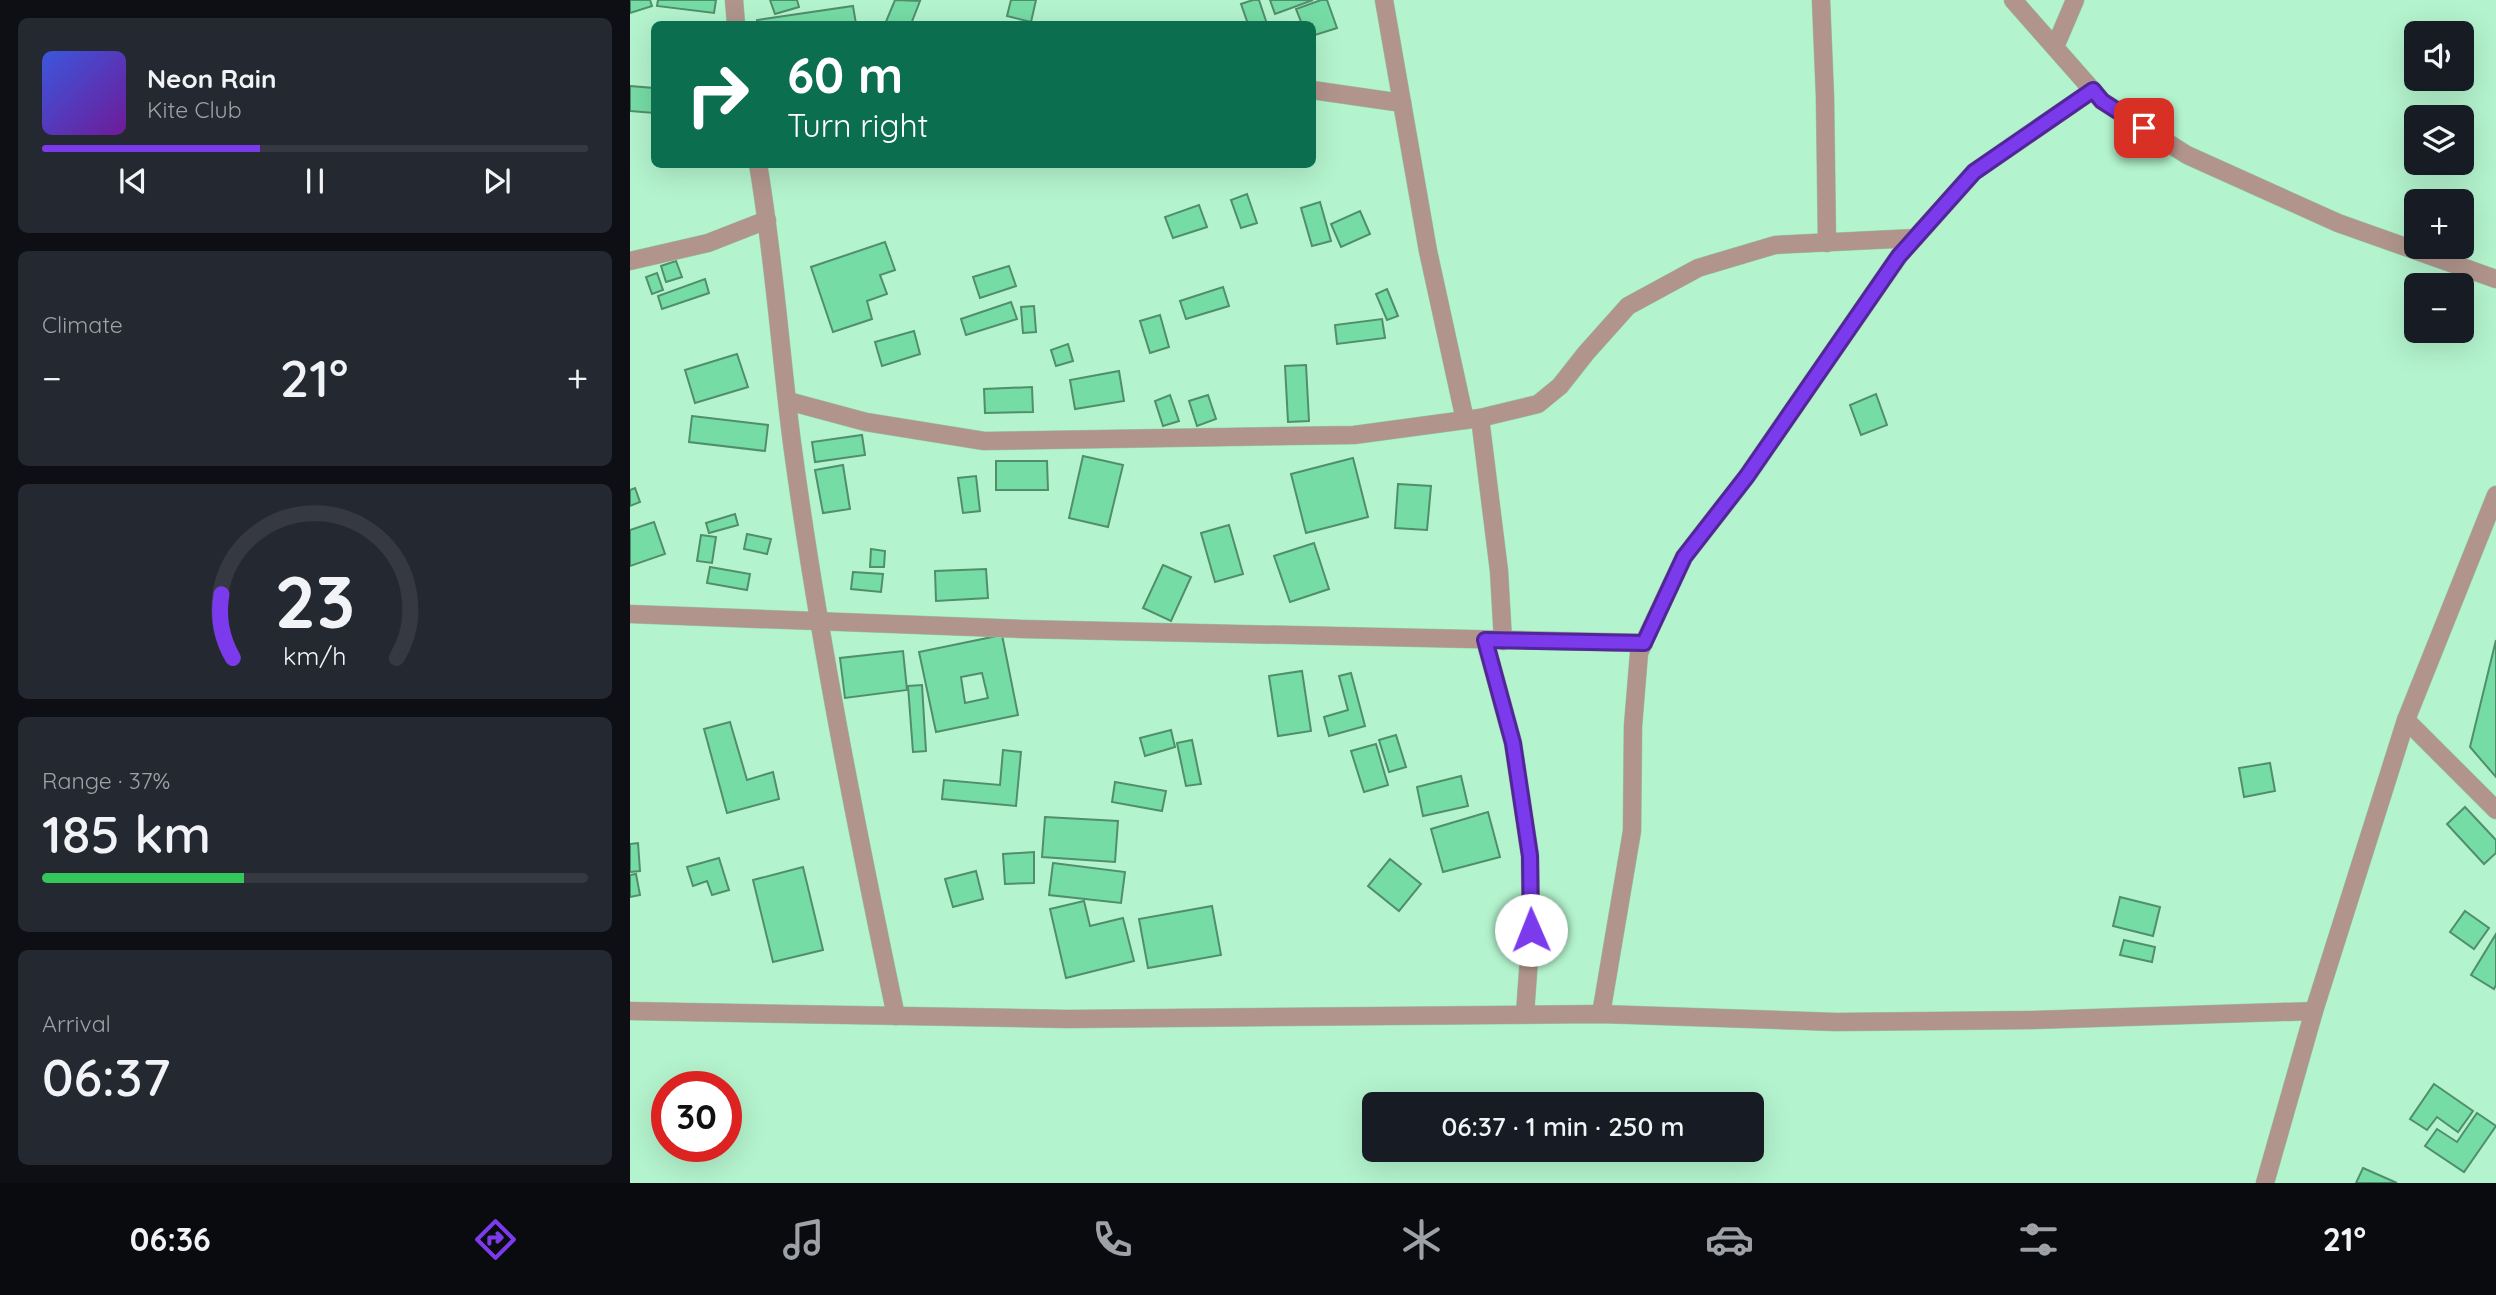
<!DOCTYPE html>
<html lang="en">
<head>
<meta charset="utf-8">
<style>
  body { margin:0; font-family:Quicksand,sans-serif; background:#242831; color:#f1f3f6; height:100vh; display:flex; flex-direction:column; font-size:26px; white-space:nowrap }
  * { box-sizing:border-box; margin:0 }
  p { font-size:23px; color:#9ea1a6 }
  .icon { flex:none; width:38px; height:38px; fill:none; stroke:currentColor; stroke-width:2; stroke-linecap:round; stroke-linejoin:round }
  .map { position:relative; flex:1; overflow:hidden }
  .drawer { display:flex; flex-direction:column; gap:18px; padding:18px; background:#0d0f14; width:630px }
  .drawer>* { flex:none }
  .banner { position:absolute; left:21px; top:21px; width:665px; height:147px; border-radius:10px; box-shadow:0 7px 28px #0002; background:#0b6e4f; color:#fff; overflow:hidden }
  .fabs { position:absolute; left:1774px; top:21px; display:grid; gap:14px }
  .fabs a { display:grid; place-items:center; width:70px; height:70px; border-radius:10px; background:#171b24; box-shadow:0 7px 28px #0002; font-size:35px }
  .speed { position:absolute; left:21px; top:1071px; display:flex; gap:14px; font-size:35px; font-weight:700; text-align:center }
  .speed>* { display:grid; place-content:center; width:91px; height:91px; border-radius:50%; background:#171b24; box-shadow:0 7px 28px #0002; line-height:1 }
  .speed .limit { border:10px solid #d22; background:#fff; color:#111 }
  .pin { position:absolute; display:grid; place-items:center; width:60px; height:60px; color:#fff; margin:-30px; border-radius:14px; box-shadow:0 4px 10px #0006 }
  .me { position:absolute; width:77px; margin:-38px; rotate:359deg; stroke-linejoin:round; filter:drop-shadow(0 0 5px #0008) }
  .turn { display:flex; align-items:center; gap:24px; height:147px; padding:0 21px; font-size:32px }
  .turn .icon { width:91px; height:91px; stroke-width:2.5 }
  .turn b { display:block; font-size:49px; line-height:60px }
  .big { font-size:52px; font-weight:600; line-height:1.1 }
  .drawer .tile { flex:1; display:flex; flex-direction:column; justify-content:center; gap:10px; min-width:0; padding:0 24px; border-radius:10px; background:#242831 }
  .drawer .dial { align-items:center; gap:0 }
  .dial svg { height:182px; overflow:visible; fill:none; stroke:#363941; stroke-width:7; stroke-linecap:round; text-anchor:middle }
  .dial text { fill:#f1f3f6; stroke:none }
  .song { display:flex; align-items:center; gap:21px }
  .cover { width:84px; height:84px; border-radius:10px; background:linear-gradient(135deg,hsl(230 70% 55%),hsl(280 70% 35%)) }
  .played { height:7px; border-radius:4px; background:linear-gradient(90deg,#7c3aed 40%,#363941 40%) }
  .keys { display:flex; justify-content:space-around; direction:ltr }
  .heat { display:flex; justify-content:space-between; align-items:center; font-size:38px; direction:ltr }
  .charge { height:10px; border-radius:5px; background:linear-gradient(90deg,#34c759 37%,#363941 0) }
  .trip { position:absolute; left:732px; top:1092px; width:402px; height:70px; border-radius:10px; background:#171b24; box-shadow:0 7px 28px #0002; font-weight:600; line-height:70px; text-align:center }
  .dock { display:flex; height:112px; justify-content:space-around; align-items:center; background:#090b0e; color:#9ea1a6 }
  .dock .icon { width:49px; height:49px }
  .dock .active { color:#7c3aed }
  .dock b { font-size:32px; color:#f1f3f6 }
  main { display:flex; flex:1; min-height:0 }
  .map>svg:first-child { display:block }
  .building { fill:#76dca5; stroke:#518e6c; stroke-width:2; fill-rule:evenodd }
  .lines { fill:none; stroke-linecap:round; stroke-linejoin:round }
  .minor-casing { stroke:#95cdac; stroke-width:19 }
  .minor { stroke:#b1958c; stroke-width:18 }
  .route-casing { stroke:#51269a; stroke-width:18 }
  .route { stroke:#7c3aed; stroke-width:12 }
</style>
</head>
<body>
<main>
<section class="drawer">
<div class="tile">
<div class="song"><i class="cover"></i><div><b>Neon Rain</b><p>Kite Club</p></div></div>
<div class="played"></div>
<div class="keys"><svg class="icon" aria-label="previous" viewBox="0 0 24 24"><path d="M18 5L8 12l10 7zM5 5v14"/></svg><svg class="icon" aria-label="pause" viewBox="0 0 24 24"><path d="M8 5v14M16 5v14"/></svg><svg class="icon" aria-label="next" viewBox="0 0 24 24"><path d="M6 5l10 7-10 7zM19 5v14"/></svg></div>
</div>
<div class="tile"><p>Climate</p>
<div class="heat"><a>−</a><b class="big">21°</b><a>+</a></div>
</div>
<div class="tile dial"><svg viewBox="0 0 100 80">
<path d="M14 69A42 42 0 1 1 86 69"/>
<path d="M14 69A42 42 0 0 1 9 41" stroke="#7c3aed"/>
<text x="50" y="56" font-size="32" font-weight="700">23</text>
<text x="50" y="72" font-size="11">km/h</text>
</svg></div>
<div class="tile"><p>Range · 37%</p><b class="big">185 km</b><div class="charge"></div></div>
<div class="tile"><p>Arrival</p><b class="big">06:37</b></div>
</section>
<div class="map">
<svg width="1866" height="1183" viewBox="0 0 1866 1183">
  <rect width="100%" height="100%" fill="#b3f3cd"/>
  <g class="building">
    <polygon points="0,0 20,0 22,6 0,13"/>
    <polygon points="28,0 86,0 84,13 27,6"/>
    <polygon points="140,0 167,0 169,7 145,14"/>
    <polygon points="265,0 290,1 281,24 255,24"/>
    <polygon points="381,0 406,0 401,22 377,16"/>
    <polygon points="623,0 629,0 637,24 618,24 611,4"/>
    <polygon points="640,0 683,0 645,14"/>
    <polygon points="691,0 697,0 707,28 682,36 682,24 672,24 666,9"/>
    <polygon points="223,6 226,24 127,24 127,20"/>
    <polygon points="0,86 24,88 24,113 0,111"/>
    <polygon points="617,194 627,223 611,228 601,200"/>
    <polygon points="690,202 701,241 682,246 671,208"/>
    <polygon points="569,205 577,227 543,238 535,217"/>
    <polygon points="730,211 740,234 711,247 701,224"/>
    <polygon points="255,242 265,270 250,275 257,294 237,301 242,319 203,332 181,267"/>
    <polygon points="46,261 52,277 36,282 31,266"/>
    <polygon points="379,266 386,286 350,298 343,277"/>
    <polygon points="27,273 33,290 22,294 16,277"/>
    <polygon points="75,279 79,293 32,309 28,296"/>
    <polygon points="593,287 599,306 556,319 550,301"/>
    <polygon points="757,289 768,316 757,320 746,294"/>
    <polygon points="381,302 387,319 336,335 331,319"/>
    <polygon points="404,306 406,332 393,333 391,307"/>
    <polygon points="530,315 539,347 520,353 510,321"/>
    <polygon points="752,319 755,338 707,344 705,325"/>
    <polygon points="284,331 290,354 252,366 245,342"/>
    <polygon points="438,344 443,361 426,366 421,350"/>
    <polygon points="107,354 118,387 65,403 55,370"/>
    <polygon points="676,365 679,421 658,422 655,366"/>
    <polygon points="489,371 494,401 445,409 440,380"/>
    <polygon points="402,387 403,412 355,413 354,389"/>
    <polygon points="1246,394 1257,425 1231,435 1220,405"/>
    <polygon points="540,395 549,421 533,426 525,401"/>
    <polygon points="578,395 586,419 567,426 559,401"/>
    <polygon points="62,416 138,425 135,451 59,442"/>
    <polygon points="232,435 235,455 185,462 182,442"/>
    <polygon points="453,456 493,465 478,527 439,518"/>
    <polygon points="723,458 738,517 676,533 661,474"/>
    <polygon points="366,461 417,461 418,490 366,490"/>
    <polygon points="213,465 220,509 193,513 185,470"/>
    <polygon points="346,476 350,511 333,513 328,478"/>
    <polygon points="768,484 801,486 797,530 765,528"/>
    <polygon points="5,488 10,502 0,506 0,490"/>
    <polygon points="105,514 108,525 79,533 76,523"/>
    <polygon points="24,522 35,554 0,566 0,530"/>
    <polygon points="599,525 613,574 585,582 571,533"/>
    <polygon points="117,534 141,539 137,554 114,549"/>
    <polygon points="71,535 86,537 82,563 67,561"/>
    <polygon points="684,543 699,589 660,602 644,556"/>
    <polygon points="241,549 255,551 254,567 240,567"/>
    <polygon points="533,565 561,577 541,621 513,608"/>
    <polygon points="80,567 120,574 117,590 77,583"/>
    <polygon points="356,569 358,598 306,601 305,571"/>
    <polygon points="223,572 253,574 251,592 221,589"/>
    <path d="M372,635L388,715L306,732L289,652ZM352,673L358,698L335,703L331,677Z"/>
    <polygon points="1866,640 1866,777 1840,747"/>
    <polygon points="273,651 277,690 215,698 210,658"/>
    <polygon points="672,671 681,731 648,736 639,676"/>
    <polygon points="721,673 735,726 699,736 694,717 718,710 709,676"/>
    <polygon points="292,685 296,751 283,752 278,686"/>
    <polygon points="100,722 117,780 143,772 149,799 97,813 74,729"/>
    <polygon points="541,730 545,747 515,756 510,738"/>
    <polygon points="766,735 776,767 759,772 749,740"/>
    <polygon points="562,740 571,784 556,786 547,743"/>
    <polygon points="746,744 758,785 734,792 721,751"/>
    <polygon points="373,750 391,752 386,806 312,799 314,780 370,785"/>
    <polygon points="1640,763 1645,791 1614,797 1609,768"/>
    <polygon points="831,776 838,806 793,816 787,787"/>
    <polygon points="485,782 536,791 532,811 482,802"/>
    <polygon points="1835,807 1866,840 1866,853 1854,864 1817,824"/>
    <polygon points="858,812 870,857 813,872 801,829"/>
    <polygon points="415,817 488,821 485,862 412,857"/>
    <polygon points="8,843 10,871 0,872 0,844"/>
    <polygon points="404,852 404,883 375,884 373,854"/>
    <polygon points="89,858 99,890 82,895 77,881 63,886 57,867"/>
    <polygon points="760,859 791,884 769,911 738,886"/>
    <polygon points="423,863 495,872 491,903 419,895"/>
    <polygon points="173,867 193,950 143,962 123,880"/>
    <polygon points="346,871 353,899 323,907 315,879"/>
    <polygon points="6,874 10,895 0,897 0,875"/>
    <polygon points="1490,897 1530,907 1523,936 1483,926"/>
    <polygon points="454,901 460,926 493,918 504,961 436,978 420,909"/>
    <polygon points="582,906 591,955 518,968 509,919"/>
    <polygon points="1835,911 1859,928 1844,949 1820,932"/>
    <polygon points="1866,934 1866,985 1864,989 1841,975"/>
    <polygon points="1494,940 1525,947 1522,962 1490,955"/>
    <polygon points="1804,1084 1843,1111 1828,1132 1807,1117 1797,1130 1780,1119"/>
    <polygon points="1847,1113 1866,1126 1834,1172 1795,1146 1807,1129 1827,1142"/>
    <polygon points="1733,1168 1767,1183 1726,1183"/>
  </g>
  <g class="lines">
    <g class="minor-casing">
      <g id="minor">
        <polyline points="104,0 106,24"/>
        <polyline points="754,0 798,251 835,420"/>
        <polyline points="1191,0 1195,97 1197,243"/>
        <polyline points="1383,0 1472,101 1557,155 1708,223 1866,279"/>
        <polyline points="1425,47 1445,0"/>
        <polyline points="682,90 772,103"/>
        <path d="M128,164C144,257 150,350 162,443C188,636 226,826 266,1016"/>
        <polyline points="0,261 78,243 137,220"/>
        <polyline points="158,401 236,422 354,441 724,435 850,418 908,404 930,386 956,353 998,306 1068,268 1145,245 1285,238"/>
        <polyline points="850,418 869,571 873,641"/>
        <polyline points="0,614 392,629 1014,643"/>
        <polyline points="855,640 883,743 900,856 901,930 895,1014"/>
        <polyline points="1776,720 1866,810"/>
        <polyline points="0,1011 438,1019 971,1014 1206,1022 1403,1020 1684,1011"/>
        <polyline points="971,1014 1002,831 1003,726 1009,653 1054,557 1117,476 1269,256 1344,172 1463,90"/>
        <polyline points="1635,1183 1684,1011 1776,720 1866,495"/>
      </g>
    </g>
    <use href="#minor" class="minor"/>
  </g>
  <g class="lines">
    <g class="route-casing">
      <polyline id="route" points="901,930 900,856 883,743 855,640 1014,643 1054,557 1117,476 1269,256 1344,172 1463,90 1472,101 1514,128"/>
    </g>
    <use href="#route" class="route"/>
  </g>
</svg>
<div class="fabs">
<a><svg class="icon" aria-label="sound" viewBox="0 0 24 24"><path d="M4 9h4l5-4v14l-5-4H4zM17 9q2 3 0 6"/></svg></a>
<a><svg class="icon" aria-label="layers" viewBox="0 0 24 24"><path d="M12 4l9 5-9 5-9-5zM3 14l9 5 9-5"/></svg></a>
<a>+</a>
<a>−</a>
</div>
<div class="speed"><div class="limit">30</div></div>
<div class="pin" style="left:1514px;top:128px;background:#d93025"><svg class="icon" aria-label="arrive" viewBox="0 0 24 24"><path d="M6 21V4h12l-3 4 3 4H6"/></svg></div>
<svg class="me" style="left:901px;top:930px" viewBox="-20 -20 40 40"><circle r="19" fill="#fff"/><path d="M0-13L10 11 0 6-10 11z" fill="#7c3aed"/></svg>
<div class="trip">06:37 · 1 min · 250 m</div>
<div class="banner">
<div class="turn"><svg class="icon" aria-label="right" viewBox="0 0 24 24"><path d="M7 20v-9h11M14 6l5 5-5 5"/></svg><div><b>60 m</b>Turn right</div></div>
</div>
</div>
</main>
<nav class="dock">
<b>06:36</b>
<svg class="icon active" aria-label="directions" viewBox="0 0 24 24"><path d="M12 3l9 9-9 9-9-9zM9 14v-3h6M13 9l2 2-2 2"/></svg>
<svg class="icon" aria-label="music" viewBox="0 0 24 24"><path d="M9 18V5l10-2v13"/><circle cx="6" cy="18" r="3"/><circle cx="16" cy="16" r="3"/></svg>
<svg class="icon" aria-label="phone" viewBox="0 0 24 24"><path d="M5 4h4l2 5-3 2q2 4 5 5l2-3 5 2v4C11 20 4 13 5 4z"/></svg>
<svg class="icon" aria-label="climate" viewBox="0 0 24 24"><path d="M12 3v18M4 7l16 10M4 17L20 7"/></svg>
<svg class="icon" aria-label="car" viewBox="0 0 24 24"><path d="M5 17H2v-5l4-1 3-4h7l3 4 3 1v5h-3M9 17h6M6 11h13"/><circle cx="7" cy="17" r="2"/><circle cx="17" cy="17" r="2"/></svg>
<svg class="icon" aria-label="filters" viewBox="0 0 24 24"><path d="M4 7h16M4 17h16"/><circle cx="9" cy="7" r="2"/><circle cx="15" cy="17" r="2"/></svg>
<b>21°</b>
</nav>
</body>
</html>
